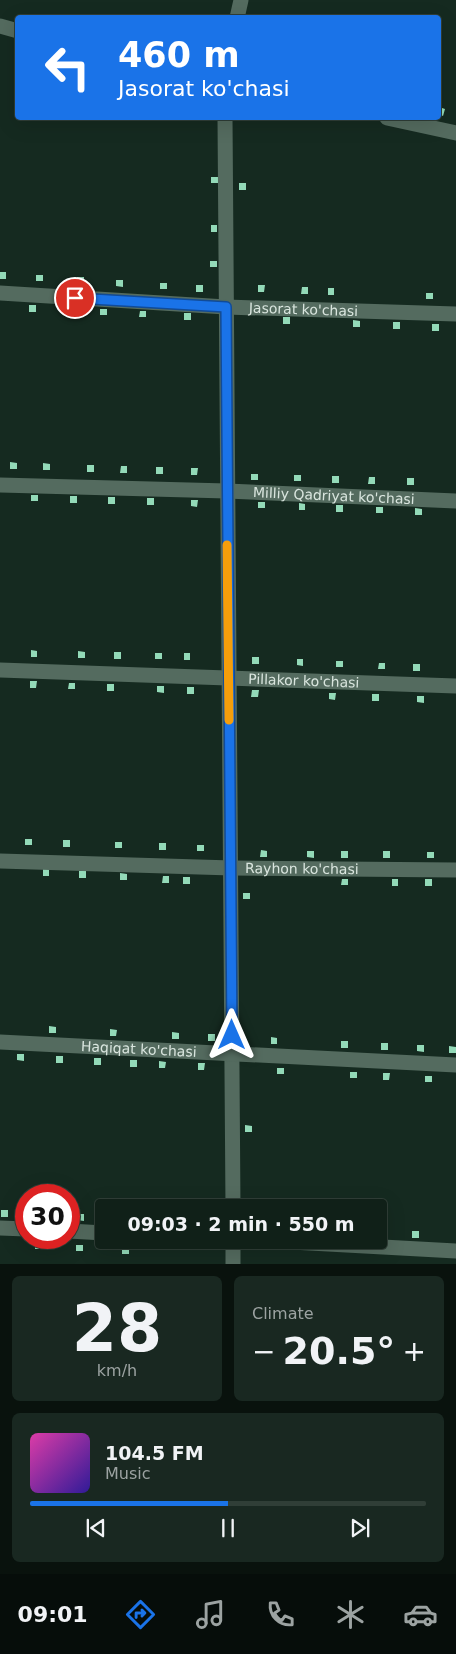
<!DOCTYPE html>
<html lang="en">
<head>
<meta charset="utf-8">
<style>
  body { margin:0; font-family:"DejaVu Sans",sans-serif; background:#192821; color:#f1f3f6; height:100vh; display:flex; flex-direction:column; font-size:19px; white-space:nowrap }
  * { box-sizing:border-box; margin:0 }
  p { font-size:16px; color:#9ca3a2 }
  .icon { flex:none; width:28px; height:28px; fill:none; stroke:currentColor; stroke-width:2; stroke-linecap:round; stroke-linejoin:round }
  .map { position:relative; height:1264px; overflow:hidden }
  .details { display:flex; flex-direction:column; gap:12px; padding:12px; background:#09120d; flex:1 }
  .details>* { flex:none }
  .top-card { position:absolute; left:15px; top:15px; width:426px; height:105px; border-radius:5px; box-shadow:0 5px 20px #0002,0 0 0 1px #303e37; background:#1a73e8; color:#fff; overflow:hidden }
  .speed { position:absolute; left:15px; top:1184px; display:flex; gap:10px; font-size:25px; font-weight:700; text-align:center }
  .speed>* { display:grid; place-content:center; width:65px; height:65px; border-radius:50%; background:#102018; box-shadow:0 5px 20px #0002,0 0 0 1px #303e37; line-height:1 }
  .speed .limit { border:8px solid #d22; background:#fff; color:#111 }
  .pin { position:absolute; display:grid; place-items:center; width:42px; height:42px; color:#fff; margin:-21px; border:2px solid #fff; border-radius:50%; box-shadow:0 1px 5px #0007 }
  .me { position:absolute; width:55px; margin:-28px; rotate:0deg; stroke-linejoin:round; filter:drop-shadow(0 0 4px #0008) }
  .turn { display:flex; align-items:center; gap:18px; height:105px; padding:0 20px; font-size:22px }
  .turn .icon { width:65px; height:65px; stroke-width:2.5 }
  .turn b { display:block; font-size:35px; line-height:42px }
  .big { font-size:38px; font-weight:700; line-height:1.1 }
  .details .widget { flex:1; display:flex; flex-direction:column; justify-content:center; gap:8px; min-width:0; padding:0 18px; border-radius:8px; background:#192821 }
  .details .dial { align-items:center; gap:0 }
  .dial b { font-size:65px; line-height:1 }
  .song { display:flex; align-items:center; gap:15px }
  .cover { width:60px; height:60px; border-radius:8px; background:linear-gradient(135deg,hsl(320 70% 55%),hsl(250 70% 35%)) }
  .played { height:5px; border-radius:2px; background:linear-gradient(90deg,#1a73e8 50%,#303e37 50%) }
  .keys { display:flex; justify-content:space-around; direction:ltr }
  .heat { display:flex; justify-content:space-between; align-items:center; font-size:28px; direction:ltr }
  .details .tiles { flex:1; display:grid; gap:12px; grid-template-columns:1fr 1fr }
  .widget:last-child { grid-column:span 2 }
  .trip { position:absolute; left:95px; top:1199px; width:292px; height:50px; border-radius:5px; background:#102018; box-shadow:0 5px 20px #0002,0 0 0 1px #303e37; font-weight:700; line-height:50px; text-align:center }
  .tabs { display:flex; height:80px; justify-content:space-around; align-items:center; background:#060d0a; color:#9ca3a2 }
  .tabs .icon { width:35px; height:35px }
  .tabs .selected { color:#1a73e8 }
  .tabs b { font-size:22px; color:#f1f3f6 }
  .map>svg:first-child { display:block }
  .building { fill:#93dab8 }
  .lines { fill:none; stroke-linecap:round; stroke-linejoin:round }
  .minor { stroke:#546b5f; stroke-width:15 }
  .route-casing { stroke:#114b97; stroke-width:12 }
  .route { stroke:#1a73e8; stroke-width:9 }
  .slow { stroke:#f59e0b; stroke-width:9 }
  .labels { text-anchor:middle; stroke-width:5; stroke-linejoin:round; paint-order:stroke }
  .street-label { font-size:14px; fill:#d9e5de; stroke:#0c2017 }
</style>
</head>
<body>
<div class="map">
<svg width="456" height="1264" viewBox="0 0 456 1264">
  <rect width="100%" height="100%" fill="#152a20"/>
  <g class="building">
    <polygon points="439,107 445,109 443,116 439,114"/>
    <rect x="211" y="177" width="7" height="6"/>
    <rect x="239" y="183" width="7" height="7"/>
    <rect x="211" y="225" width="6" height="7"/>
    <rect x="210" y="261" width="7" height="6"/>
    <rect x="0" y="272" width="6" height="7"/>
    <rect x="36" y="275" width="7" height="6"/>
    <rect x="77" y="277" width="7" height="7"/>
    <polygon points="116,280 123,280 123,287 116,286"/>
    <rect x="160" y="283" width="7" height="6"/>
    <rect x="196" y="285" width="7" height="7"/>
    <polygon points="258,285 265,285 264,292 258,292"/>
    <polygon points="302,287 308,287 308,294 301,294"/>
    <rect x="328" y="288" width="6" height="7"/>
    <rect x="426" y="293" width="7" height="6"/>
    <rect x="29" y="305" width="7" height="7"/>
    <polygon points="67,307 74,307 74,314 67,313"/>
    <rect x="100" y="309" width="7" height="6"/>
    <polygon points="140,311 146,311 146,317 139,317"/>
    <rect x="184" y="313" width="7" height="7"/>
    <rect x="283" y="317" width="7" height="7"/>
    <polygon points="353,320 360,321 360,327 353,327"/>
    <rect x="393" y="322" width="7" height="7"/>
    <rect x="432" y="324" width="7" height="7"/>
    <polygon points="10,462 17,463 17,469 10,469"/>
    <polygon points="43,463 50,464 50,470 43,470"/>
    <rect x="87" y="465" width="7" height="7"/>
    <polygon points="121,466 127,466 127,473 120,473"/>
    <rect x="156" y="467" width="7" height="7"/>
    <polygon points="191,468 198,468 197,475 191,475"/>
    <rect x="251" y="474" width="7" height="6"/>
    <rect x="294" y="475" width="7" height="6"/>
    <rect x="332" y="476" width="7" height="7"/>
    <polygon points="369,477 375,477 375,484 368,484"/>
    <rect x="407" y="478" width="7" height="7"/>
    <rect x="31" y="495" width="7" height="6"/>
    <rect x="70" y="496" width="7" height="7"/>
    <rect x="108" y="497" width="7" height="7"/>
    <rect x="147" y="498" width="7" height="7"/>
    <polygon points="191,500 198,500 197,507 191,506"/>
    <rect x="258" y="502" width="7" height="6"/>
    <polygon points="299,503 305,504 305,510 299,510"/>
    <rect x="336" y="505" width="7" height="7"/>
    <rect x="376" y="507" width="7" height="6"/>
    <polygon points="415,508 422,509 422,515 415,515"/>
    <polygon points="31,650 37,651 37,657 31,657"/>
    <polygon points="78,651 85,652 85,658 78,658"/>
    <rect x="114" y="652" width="7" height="7"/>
    <rect x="155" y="653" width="7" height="6"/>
    <rect x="184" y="653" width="6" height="7"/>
    <rect x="252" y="657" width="7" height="7"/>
    <polygon points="297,659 303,659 303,666 297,665"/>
    <rect x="336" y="661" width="7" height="6"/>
    <polygon points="379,663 385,663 385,669 378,669"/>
    <rect x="413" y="664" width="7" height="7"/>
    <polygon points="30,681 37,681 36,688 30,688"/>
    <polygon points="69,683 75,683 75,689 68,689"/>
    <rect x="107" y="684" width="7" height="7"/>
    <polygon points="157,686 164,686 164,693 157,692"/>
    <rect x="187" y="687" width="7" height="7"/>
    <polygon points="252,690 259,690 258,697 251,697"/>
    <polygon points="329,693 336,693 335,700 329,699"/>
    <rect x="372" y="694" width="7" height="7"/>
    <polygon points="417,696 424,696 424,703 417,702"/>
    <rect x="25" y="839" width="7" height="6"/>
    <rect x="63" y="840" width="7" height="7"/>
    <rect x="115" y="842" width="7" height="6"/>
    <rect x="159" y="843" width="7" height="7"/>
    <rect x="197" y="845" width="7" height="6"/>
    <polygon points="261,850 267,851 267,857 260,857"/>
    <polygon points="307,851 314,851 314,858 307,857"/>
    <rect x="341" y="851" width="7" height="7"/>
    <rect x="383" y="851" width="7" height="7"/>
    <rect x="427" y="852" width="7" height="6"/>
    <rect x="43" y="869" width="6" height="7"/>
    <rect x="79" y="871" width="7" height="7"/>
    <polygon points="120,873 127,874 127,880 120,880"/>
    <polygon points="163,876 169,876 169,883 162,883"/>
    <rect x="183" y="877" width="7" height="7"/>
    <polygon points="342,879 348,879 348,885 341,885"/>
    <rect x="392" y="879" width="6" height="7"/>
    <rect x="425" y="879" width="7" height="7"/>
    <rect x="243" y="893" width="7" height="6"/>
    <polygon points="49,1026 56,1027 56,1033 49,1033"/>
    <polygon points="110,1029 117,1030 116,1036 110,1036"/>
    <polygon points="172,1032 179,1033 179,1039 172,1039"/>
    <rect x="208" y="1034" width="7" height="7"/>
    <polygon points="271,1037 277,1038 277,1044 271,1044"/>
    <rect x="341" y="1041" width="7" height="7"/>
    <rect x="381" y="1043" width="7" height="7"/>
    <polygon points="417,1045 424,1045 424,1052 417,1051"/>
    <polygon points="449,1046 456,1047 456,1053 449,1053"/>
    <polygon points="17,1054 24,1054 24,1061 17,1060"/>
    <rect x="56" y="1056" width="7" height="7"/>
    <rect x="94" y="1058" width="7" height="7"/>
    <rect x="130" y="1060" width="7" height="7"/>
    <polygon points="159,1061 166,1062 165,1068 159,1068"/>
    <polygon points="198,1063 205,1063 204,1070 198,1070"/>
    <rect x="277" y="1068" width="7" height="6"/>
    <rect x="350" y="1072" width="7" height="6"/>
    <polygon points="383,1073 390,1073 389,1080 383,1080"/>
    <rect x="425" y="1076" width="7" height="6"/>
    <polygon points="245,1125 252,1126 252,1132 245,1132"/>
    <polygon points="186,1198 193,1198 192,1205 186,1205"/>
    <rect x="1" y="1210" width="7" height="7"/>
    <polygon points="77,1214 84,1214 84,1221 77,1220"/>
    <rect x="412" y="1231" width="7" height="7"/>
    <rect x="35" y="1243" width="7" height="6"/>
    <rect x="76" y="1245" width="7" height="6"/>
    <rect x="122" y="1247" width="7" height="7"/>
  </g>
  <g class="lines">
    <g class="minor">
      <polyline points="237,18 241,0"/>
      <polyline points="0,26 18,31"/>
      <path d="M225,118C226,481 232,844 233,1208"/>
      <polyline points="387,118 456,133"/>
      <path id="s1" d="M0,293L226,307L456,314"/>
      <path id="s2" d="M0,485L227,491L456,501"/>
      <path id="s3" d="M0,670L456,686"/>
      <path id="s4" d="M0,861L232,868L456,870"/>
      <path id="s5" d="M0,1042L456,1065"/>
      <polyline points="0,1228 26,1229"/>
      <polyline points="69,1231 104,1233"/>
      <polyline points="233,1240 233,1264"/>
      <polyline points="255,1240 456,1251"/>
    </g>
  </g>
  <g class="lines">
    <g class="route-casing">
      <polyline id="route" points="75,298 226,307 232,1035"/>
    </g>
    <use href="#route" class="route"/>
    <polyline class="slow" points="227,545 229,720"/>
  </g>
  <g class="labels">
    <g class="street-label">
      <text dy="5" stroke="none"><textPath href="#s1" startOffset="304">Jasorat ko'chasi</textPath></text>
      <text dy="5" stroke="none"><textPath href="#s2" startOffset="334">Milliy Qadriyat ko'chasi</textPath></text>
      <text dy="5" stroke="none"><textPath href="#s3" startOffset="304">Pillakor ko'chasi</textPath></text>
      <text dy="5" stroke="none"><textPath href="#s4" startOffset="302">Rayhon ko'chasi</textPath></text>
      <text dy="5" stroke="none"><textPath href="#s5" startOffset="139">Haqiqat ko'chasi</textPath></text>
    </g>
  </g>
</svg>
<div class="speed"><div class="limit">30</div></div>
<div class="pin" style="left:75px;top:298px;background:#d93025"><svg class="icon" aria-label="arrive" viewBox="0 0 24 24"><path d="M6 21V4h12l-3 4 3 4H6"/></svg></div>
<svg class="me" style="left:232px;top:1035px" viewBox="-20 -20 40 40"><path d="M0-17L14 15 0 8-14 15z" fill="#1a73e8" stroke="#fff" stroke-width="4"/></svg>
<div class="trip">09:03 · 2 min · 550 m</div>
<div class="top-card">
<div class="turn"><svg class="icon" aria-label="left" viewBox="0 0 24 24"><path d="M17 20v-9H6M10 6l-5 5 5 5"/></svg><div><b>460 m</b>Jasorat ko'chasi</div></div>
</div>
</div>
<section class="details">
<div class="tiles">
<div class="widget dial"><b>28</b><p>km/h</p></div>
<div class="widget"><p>Climate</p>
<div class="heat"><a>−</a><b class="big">20.5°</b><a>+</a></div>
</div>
<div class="widget">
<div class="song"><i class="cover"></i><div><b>104.5 FM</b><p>Music</p></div></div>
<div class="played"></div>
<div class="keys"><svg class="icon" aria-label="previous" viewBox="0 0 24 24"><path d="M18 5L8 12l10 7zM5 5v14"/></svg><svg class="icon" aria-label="pause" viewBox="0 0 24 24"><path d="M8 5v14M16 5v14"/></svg><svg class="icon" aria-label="next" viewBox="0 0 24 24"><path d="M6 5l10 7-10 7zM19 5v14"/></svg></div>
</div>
</div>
</section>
<nav class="tabs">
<b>09:01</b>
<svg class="icon selected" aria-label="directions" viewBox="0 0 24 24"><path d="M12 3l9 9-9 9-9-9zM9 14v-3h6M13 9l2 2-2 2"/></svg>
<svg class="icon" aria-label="music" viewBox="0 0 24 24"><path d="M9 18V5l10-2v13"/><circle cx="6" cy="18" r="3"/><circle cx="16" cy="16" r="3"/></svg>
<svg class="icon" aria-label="phone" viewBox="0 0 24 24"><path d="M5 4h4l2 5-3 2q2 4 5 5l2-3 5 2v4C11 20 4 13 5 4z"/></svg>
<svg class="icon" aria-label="climate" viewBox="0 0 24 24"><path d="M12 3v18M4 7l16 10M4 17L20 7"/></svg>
<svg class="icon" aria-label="car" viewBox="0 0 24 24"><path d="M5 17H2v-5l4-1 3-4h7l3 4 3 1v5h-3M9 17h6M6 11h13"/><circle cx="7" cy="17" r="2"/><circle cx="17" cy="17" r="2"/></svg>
</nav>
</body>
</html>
